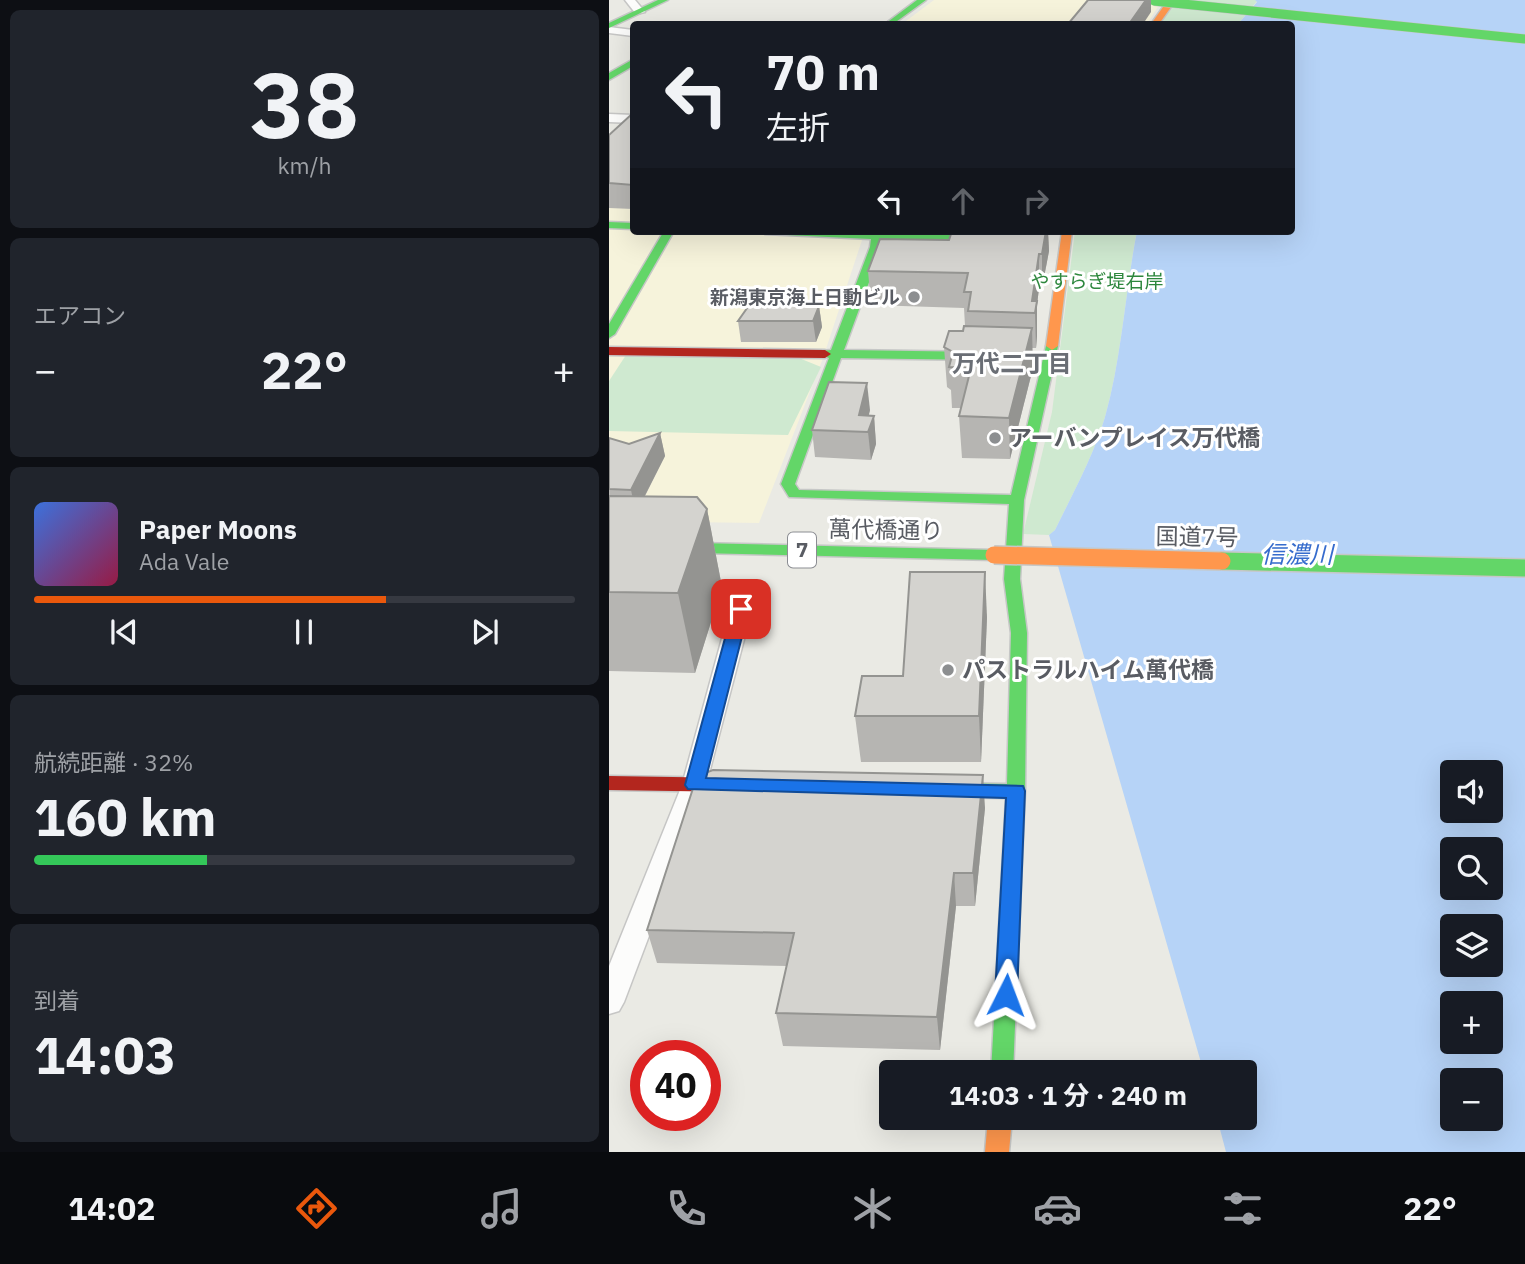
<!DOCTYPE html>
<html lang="ja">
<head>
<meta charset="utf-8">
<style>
  body { margin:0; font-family:"IBM Plex Sans","Noto Sans JP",sans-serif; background:#20242c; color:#f1f3f6; height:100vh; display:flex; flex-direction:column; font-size:26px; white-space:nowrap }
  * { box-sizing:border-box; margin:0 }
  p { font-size:23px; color:#9ea1a6 }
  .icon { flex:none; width:38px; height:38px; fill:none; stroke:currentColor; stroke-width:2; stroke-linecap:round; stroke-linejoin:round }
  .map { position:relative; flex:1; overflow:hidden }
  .drawer { display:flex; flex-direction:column; gap:10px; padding:10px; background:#0d0f14; width:609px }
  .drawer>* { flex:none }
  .hud { position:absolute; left:21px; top:21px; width:665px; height:214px; border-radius:7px; box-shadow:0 7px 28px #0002; background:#171b24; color:#f1f3f6; overflow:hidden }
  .fabs { position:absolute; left:831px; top:760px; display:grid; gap:14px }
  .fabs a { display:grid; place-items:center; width:63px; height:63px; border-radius:7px; background:#171b24; box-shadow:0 7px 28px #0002; font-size:35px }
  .speed { position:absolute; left:21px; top:1040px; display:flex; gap:14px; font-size:35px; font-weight:700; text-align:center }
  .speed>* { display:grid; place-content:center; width:91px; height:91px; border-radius:50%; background:#171b24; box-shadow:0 7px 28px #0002; line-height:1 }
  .speed .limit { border:10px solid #d22; background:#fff; color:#111 }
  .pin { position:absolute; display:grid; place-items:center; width:60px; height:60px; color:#fff; margin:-30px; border-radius:14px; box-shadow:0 4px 10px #0006 }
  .me { position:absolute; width:77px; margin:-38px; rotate:3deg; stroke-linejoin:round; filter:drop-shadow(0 0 5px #0008) }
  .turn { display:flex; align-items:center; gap:24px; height:147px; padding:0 21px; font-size:32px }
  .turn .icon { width:91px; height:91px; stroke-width:2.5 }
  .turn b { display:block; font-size:49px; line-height:60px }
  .lanes { display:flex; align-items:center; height:66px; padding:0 21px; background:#0003; justify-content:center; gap:35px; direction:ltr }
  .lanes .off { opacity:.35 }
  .big { font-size:52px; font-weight:700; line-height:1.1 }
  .drawer .tile { flex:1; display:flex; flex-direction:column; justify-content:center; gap:10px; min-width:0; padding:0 24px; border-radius:10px; background:#20242c }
  .drawer .dial { align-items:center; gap:0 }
  .dial b { font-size:91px; line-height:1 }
  .song { display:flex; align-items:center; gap:21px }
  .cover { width:84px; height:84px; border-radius:10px; background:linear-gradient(135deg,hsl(220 70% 55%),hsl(340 70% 35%)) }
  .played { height:7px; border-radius:4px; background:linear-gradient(90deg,#ea580c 65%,#363941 65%) }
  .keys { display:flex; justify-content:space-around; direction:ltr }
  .heat { display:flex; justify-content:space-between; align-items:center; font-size:38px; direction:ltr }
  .charge { height:10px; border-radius:5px; background:linear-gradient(90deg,#34c759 32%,#363941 0) }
  .trip { position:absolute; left:270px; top:1060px; width:378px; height:70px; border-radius:7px; background:#171b24; box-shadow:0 7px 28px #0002; font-weight:700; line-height:70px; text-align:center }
  .tabs { display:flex; height:112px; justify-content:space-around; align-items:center; background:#090b0e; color:#9ea1a6 }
  .tabs .icon { width:49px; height:49px }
  .tabs .on { color:#ea580c }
  .tabs b { font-size:32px; color:#f1f3f6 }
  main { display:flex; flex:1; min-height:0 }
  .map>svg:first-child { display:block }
  .commercial { fill:#f6f3db }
  .green { fill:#cfe9d0 }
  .water { fill:#b6d3f7; fill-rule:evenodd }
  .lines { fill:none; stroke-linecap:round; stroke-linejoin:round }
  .street-casing { stroke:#c6c6c5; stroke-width:3 }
  .fast-casing { stroke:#c6c7c6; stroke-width:3 }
  .slow-casing { stroke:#c6c7c6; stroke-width:3 }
  .jam-casing { stroke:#c6c7c6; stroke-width:3 }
  .street { fill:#fcfcfb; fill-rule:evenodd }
  .fast { fill:#63d668; fill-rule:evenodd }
  .slow { fill:#ff974d; fill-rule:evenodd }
  .jam { fill:#b3261e; fill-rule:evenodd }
  .fast-bridge-far1-casing { stroke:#c6c7c6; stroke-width:10; stroke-linecap:butt }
  .fast-bridge-casing { stroke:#c6c7c6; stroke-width:20; stroke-linecap:butt }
  .slow-bridge-casing { stroke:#c6c7c6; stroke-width:20; stroke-linecap:butt }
  .fast-bridge-far1 { stroke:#63d668; stroke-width:9 }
  .fast-bridge { stroke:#63d668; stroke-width:17 }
  .slow-bridge { stroke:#ff974d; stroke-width:17 }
  .wall { fill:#b6b5b2 }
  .shaded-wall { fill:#949491 }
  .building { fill:#d4d3cf; stroke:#949491; stroke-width:2 }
  .route { fill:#1a73e8; stroke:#114b97; stroke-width:2 }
  .poi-dot { fill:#8c8e90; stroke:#fff; stroke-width:2.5 }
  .labels { text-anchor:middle; stroke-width:6; stroke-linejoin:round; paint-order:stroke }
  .far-park-label { font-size:19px; fill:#2d873d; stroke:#fff }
  .far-poi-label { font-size:19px; font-weight:bold; fill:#595c63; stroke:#fff; text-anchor:end }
  .shield { fill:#fff; stroke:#8b8d92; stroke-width:2 }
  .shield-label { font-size:21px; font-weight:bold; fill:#595c63 }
  .poi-label { font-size:23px; font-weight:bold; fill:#595c63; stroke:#fff; text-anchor:start }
  .street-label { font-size:23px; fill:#595c63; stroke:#fff }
  .neighbourhood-label { font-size:24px; font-weight:bold; fill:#6a6e75; stroke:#fff }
  .water-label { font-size:24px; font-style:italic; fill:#366ccd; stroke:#fff }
</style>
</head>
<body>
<main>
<section class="drawer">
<div class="tile dial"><b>38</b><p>km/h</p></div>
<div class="tile"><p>エアコン</p>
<div class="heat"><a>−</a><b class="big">22°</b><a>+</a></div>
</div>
<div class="tile">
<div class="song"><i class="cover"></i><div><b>Paper Moons</b><p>Ada Vale</p></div></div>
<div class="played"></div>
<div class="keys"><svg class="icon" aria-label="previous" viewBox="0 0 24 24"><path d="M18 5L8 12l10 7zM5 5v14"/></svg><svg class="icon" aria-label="pause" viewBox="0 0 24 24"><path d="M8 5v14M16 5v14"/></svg><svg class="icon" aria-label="next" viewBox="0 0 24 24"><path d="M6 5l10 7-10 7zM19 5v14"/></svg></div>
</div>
<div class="tile"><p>航続距離 · 32%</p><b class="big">160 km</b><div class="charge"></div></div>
<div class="tile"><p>到着</p><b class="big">14:03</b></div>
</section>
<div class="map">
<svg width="916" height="1152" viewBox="0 0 916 1152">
  <rect width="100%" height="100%" fill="#eaeae4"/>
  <g class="commercial">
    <polygon points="325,0 502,0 550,5 538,24 293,24"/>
    <polygon points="24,141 24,231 256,231 214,358 150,523 0,521 0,158"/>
  </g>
  <g class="green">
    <polygon points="570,0 646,0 648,1 629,24 550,24"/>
    <path d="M466,231H528C516,292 513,357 496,417C484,457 464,493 446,530L440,535L414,534L443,412Z"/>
    <polygon points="17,355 190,358 212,367 179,435 0,431 0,381"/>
  </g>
  <path class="water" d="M646,0H916V1152H617L608,1118H635V1073H595L440,535L446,530C464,493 484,457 496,417C513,357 516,292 528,231H682V24H629L648,2ZM844,772H882V810H844ZM844,849H882V887H844ZM844,926H882V964H844ZM844,1003H882V1041H844ZM844,1080H882V1118H844Z"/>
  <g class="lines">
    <g class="street-casing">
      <g id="street">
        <polygon points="16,0 26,0 36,12 27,14"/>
        <polygon points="0,27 24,30 24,36 0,33"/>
        <polygon points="0,114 24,115 24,123 0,122"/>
        <polygon points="132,602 140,604 143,609 97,785 15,1002 10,1011 0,1014 0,966 73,785 121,609 124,604"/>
      </g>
    </g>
    <g class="fast-casing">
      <g id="fast">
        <polygon points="49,0 59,0 0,28 0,23"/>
        <polygon points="308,0 317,0 284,24 276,24"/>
        <polygon points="21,61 24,61 24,66 0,80 0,73"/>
        <polygon points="0,222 24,223 24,229 0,228"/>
        <polygon points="55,231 65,231 6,334 0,338 0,324"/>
        <polygon points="151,231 272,231 380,237 386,240 380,243 272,239 273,247 235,350 374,352 380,356 374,360 232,358 186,484 190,490 402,495 437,346 443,342 449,346 415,500 411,579 418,633 416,791 404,1073 382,1073 397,798 334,797 327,795 325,790 327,785 334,783 398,784 402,633 395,579 400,504 180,497 172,484 220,358 210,354 212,351 222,350 261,247 262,239 156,234"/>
        <polygon points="0,541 385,550 393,555 385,560 0,551"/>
      </g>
    </g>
    <g class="slow-casing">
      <g id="slow">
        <polygon points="559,0 567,0 550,24 542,24"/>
        <polygon points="453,231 463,231 449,346 443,350 437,346"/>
        <polygon points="379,1118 403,1118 400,1152 376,1152"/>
      </g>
    </g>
    <g class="jam-casing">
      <g id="jam">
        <polygon points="0,347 216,350 222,354 216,358 0,355"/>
        <polygon points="0,776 127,778 134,780 136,785 134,790 127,792 0,790"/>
      </g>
    </g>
    <use href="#street" class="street"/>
    <use href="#fast" class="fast"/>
    <use href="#slow" class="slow"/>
    <use href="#jam" class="jam"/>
    <g class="fast-bridge-far1-casing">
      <polyline id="fast-bridge-far1" points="545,1 916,39"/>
    </g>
    <g class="fast-bridge-casing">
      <polyline id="fast-bridge" points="613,561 916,568"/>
    </g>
    <g class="slow-bridge-casing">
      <polyline id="slow-bridge" points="385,555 613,561"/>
    </g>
    <use href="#fast-bridge-far1" class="fast-bridge-far1"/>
    <use href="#fast-bridge" class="fast-bridge"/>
    <use href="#slow-bridge" class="slow-bridge"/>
  </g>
  <g class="wall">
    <polygon points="24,113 24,209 0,208 0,135"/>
    <polygon points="343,231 444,231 443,233 439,233 440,251 433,288 430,288 428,305 428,336 427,348 423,348 424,368 401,459 353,458 350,416 352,408 343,408 342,390 338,387 335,347 354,331 356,326 355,308 262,305 259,271 340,240"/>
    <polygon points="210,306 213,327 207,342 132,342 129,321"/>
    <polygon points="261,410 259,416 265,416 267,444 262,460 206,457 203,430"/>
    <polygon points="51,433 56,456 36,496 98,509 113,587 86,673 0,671 0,438 20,444"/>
    <polygon points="378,617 372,762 252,762 246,716 294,676"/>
    <polygon points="376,808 366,906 347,906 331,1050 174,1046 167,1013 178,966 48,963 38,930"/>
  </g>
  <g class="shaded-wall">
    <polygon points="537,0 542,0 542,12 534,24 520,24"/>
    <polygon points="437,231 439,231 440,251 433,288 433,254"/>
    <polygon points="430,254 430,288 428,305 428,336 427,348 426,313 423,301"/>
    <polygon points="210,306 213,327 207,342 204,321"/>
    <polygon points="423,328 424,368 401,459 400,418"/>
    <polygon points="258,383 261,410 256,432 250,415"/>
    <polygon points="265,416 267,444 262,460 259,432"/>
    <polygon points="51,433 56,456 27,513 22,490"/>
    <polygon points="98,509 113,587 86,673 69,593"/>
    <polygon points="376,572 378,617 372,762 370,716"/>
    <polygon points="374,775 376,808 366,906 364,873"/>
    <polygon points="345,873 347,906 331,1050 328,1017"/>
  </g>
  <g class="building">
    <polygon points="479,0 537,0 520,24 459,24"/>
    <polygon points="24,113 24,185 0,183 0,135"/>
    <polygon points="343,231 437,231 433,254 430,254 423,301 428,301 426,313 359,311 362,292 355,292 359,273 259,271 271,239 340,240"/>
    <polygon points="141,304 210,306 204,321 129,321"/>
    <polygon points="355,326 423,328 400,418 350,416 362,368 340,367 344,352 335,347 340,331 354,331"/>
    <polygon points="220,382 258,383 250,415 265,416 259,432 203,430"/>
    <polygon points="51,433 22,490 0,489 0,438 20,444"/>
    <polygon points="0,496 88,497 98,509 69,593 0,592"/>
    <polygon points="301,572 376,572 370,716 246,716 253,676 294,676"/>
    <polygon points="104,770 374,775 364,873 345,873 328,1017 167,1013 185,933 38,930 88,776"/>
  </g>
  <polygon class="route" points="132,604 140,609 97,778 414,786 416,791 408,995 405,1002 397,1004 390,1002 386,995 397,798 79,789 76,785 124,609"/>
  <g class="poi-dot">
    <circle cx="305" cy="297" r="7"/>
    <circle cx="386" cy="438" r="7"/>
    <circle cx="339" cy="670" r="7"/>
  </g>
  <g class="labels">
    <g class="far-park-label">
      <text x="488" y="288">やすらぎ堤右岸</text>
    </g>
    <g class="far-poi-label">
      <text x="291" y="304">新潟東京海上日動ビル</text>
    </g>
    <rect class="shield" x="179" y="532.5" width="28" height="35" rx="5"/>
    <g class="shield-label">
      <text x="193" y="557">7</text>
    </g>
    <g class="poi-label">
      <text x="400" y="446">アーバンプレイス万代橋</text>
      <text x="353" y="678">パストラルハイム萬代橋</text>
    </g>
    <g class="street-label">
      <text transform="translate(277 530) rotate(1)" y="8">萬代橋通り</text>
      <text transform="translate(588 537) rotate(1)" y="8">国道7号</text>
    </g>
    <g class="neighbourhood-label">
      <text x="403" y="372">万代二丁目</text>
    </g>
    <g class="water-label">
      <text x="688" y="563">信濃川</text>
    </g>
  </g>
</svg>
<div class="fabs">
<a><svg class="icon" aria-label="sound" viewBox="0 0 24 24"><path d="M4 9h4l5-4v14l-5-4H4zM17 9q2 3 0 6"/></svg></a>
<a><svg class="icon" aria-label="search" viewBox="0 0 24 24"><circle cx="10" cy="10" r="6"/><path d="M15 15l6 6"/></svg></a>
<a><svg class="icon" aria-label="layers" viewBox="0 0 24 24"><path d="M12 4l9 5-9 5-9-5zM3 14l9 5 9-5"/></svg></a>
<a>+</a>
<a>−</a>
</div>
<div class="speed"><div class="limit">40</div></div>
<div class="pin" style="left:132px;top:609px;background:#d93025"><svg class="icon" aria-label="arrive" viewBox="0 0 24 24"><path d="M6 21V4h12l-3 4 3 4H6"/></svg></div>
<svg class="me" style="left:397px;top:995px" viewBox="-20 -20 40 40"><path d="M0-17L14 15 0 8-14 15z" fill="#1a73e8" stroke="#fff" stroke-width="4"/></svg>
<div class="trip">14:03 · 1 分 · 240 m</div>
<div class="hud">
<div class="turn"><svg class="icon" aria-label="left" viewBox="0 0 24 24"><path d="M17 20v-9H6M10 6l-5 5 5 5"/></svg><div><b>70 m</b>左折</div></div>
<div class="lanes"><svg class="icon" aria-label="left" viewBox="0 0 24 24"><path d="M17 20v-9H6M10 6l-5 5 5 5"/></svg><svg class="icon off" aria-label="ahead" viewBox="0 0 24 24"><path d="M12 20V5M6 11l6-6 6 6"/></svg><svg class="icon off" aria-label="right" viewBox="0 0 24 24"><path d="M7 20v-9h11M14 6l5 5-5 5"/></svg></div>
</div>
</div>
</main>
<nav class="tabs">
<b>14:02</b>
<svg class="icon on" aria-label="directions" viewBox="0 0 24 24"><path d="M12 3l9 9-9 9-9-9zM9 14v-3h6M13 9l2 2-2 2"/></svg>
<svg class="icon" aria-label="music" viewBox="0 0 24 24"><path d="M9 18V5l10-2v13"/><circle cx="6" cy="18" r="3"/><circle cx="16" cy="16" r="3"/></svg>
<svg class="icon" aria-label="phone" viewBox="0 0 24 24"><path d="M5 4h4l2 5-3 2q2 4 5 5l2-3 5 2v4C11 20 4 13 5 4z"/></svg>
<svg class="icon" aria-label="climate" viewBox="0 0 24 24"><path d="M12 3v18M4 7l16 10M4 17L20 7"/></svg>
<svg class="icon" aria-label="car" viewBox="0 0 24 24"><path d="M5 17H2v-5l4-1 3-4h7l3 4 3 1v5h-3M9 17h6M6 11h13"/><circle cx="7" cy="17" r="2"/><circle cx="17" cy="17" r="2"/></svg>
<svg class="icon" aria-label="filters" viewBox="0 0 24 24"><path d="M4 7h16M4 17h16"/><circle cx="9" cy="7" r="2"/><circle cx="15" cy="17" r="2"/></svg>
<b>22°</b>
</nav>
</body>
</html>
